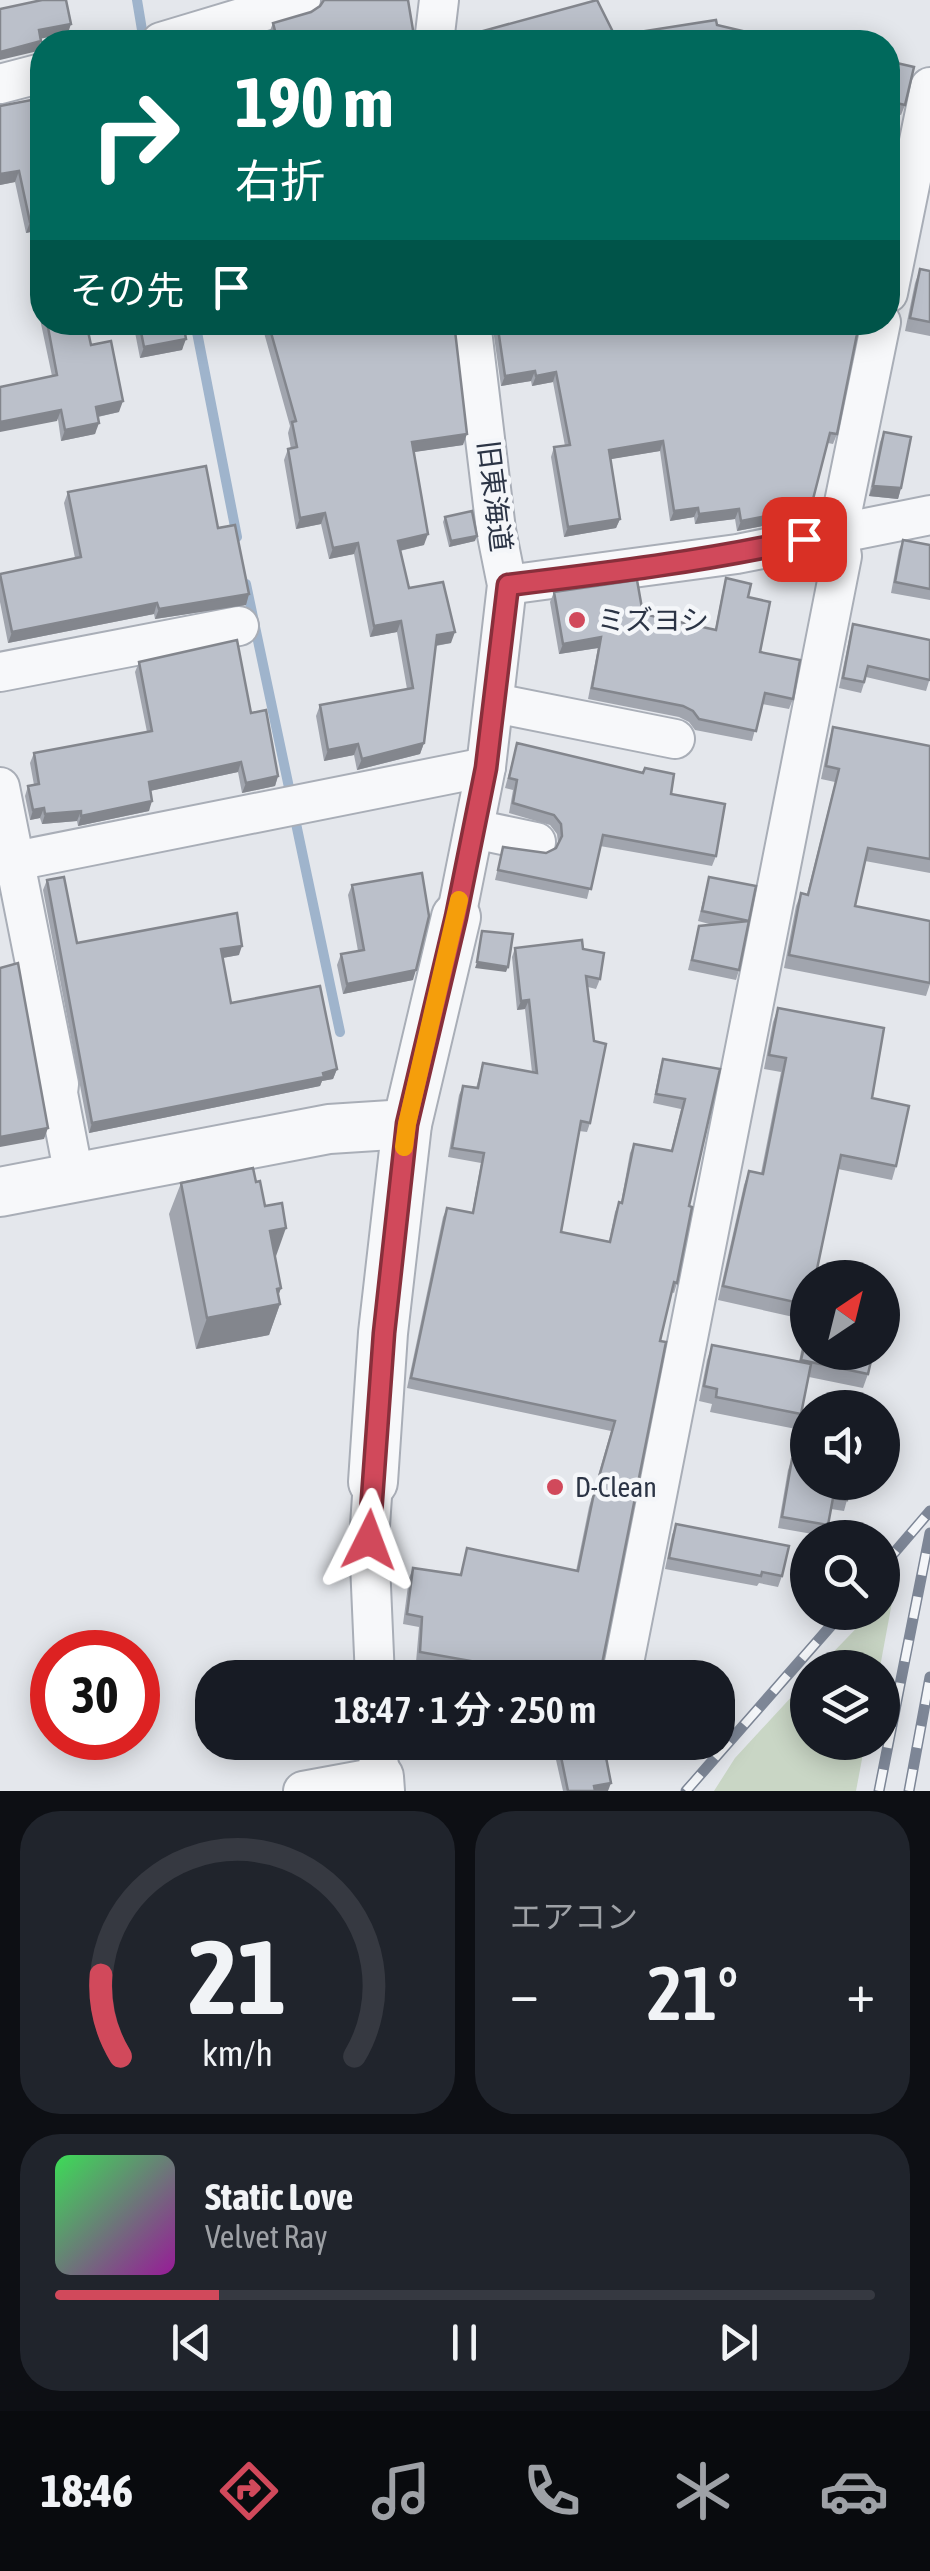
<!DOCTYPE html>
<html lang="ja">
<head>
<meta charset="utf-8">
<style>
  body { margin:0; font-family:"Asap Condensed","Noto Sans JP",sans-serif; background:#20242c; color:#f1f3f6; height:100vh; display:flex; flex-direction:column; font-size:38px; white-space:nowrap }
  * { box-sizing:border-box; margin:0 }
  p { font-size:32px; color:#9ea1a6 }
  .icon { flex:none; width:55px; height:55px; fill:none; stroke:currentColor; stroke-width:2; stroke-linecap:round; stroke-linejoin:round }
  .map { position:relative; height:1791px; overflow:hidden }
  .side { display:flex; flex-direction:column; gap:20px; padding:20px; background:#0d0f14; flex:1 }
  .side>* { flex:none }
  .top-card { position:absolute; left:30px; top:30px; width:870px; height:305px; border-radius:40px; box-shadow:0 5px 25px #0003; background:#00695c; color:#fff; overflow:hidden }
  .needle { width:65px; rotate:35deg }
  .buttons { position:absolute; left:790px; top:1260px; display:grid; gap:20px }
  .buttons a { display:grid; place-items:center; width:110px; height:110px; border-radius:50%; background:#171b24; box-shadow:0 5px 25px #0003; font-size:50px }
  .speed { position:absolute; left:30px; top:1630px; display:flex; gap:20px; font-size:50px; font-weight:700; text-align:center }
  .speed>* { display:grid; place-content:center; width:130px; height:130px; border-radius:50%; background:#171b24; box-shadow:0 5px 25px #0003; line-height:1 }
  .speed .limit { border:15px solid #d22; background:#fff; color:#111 }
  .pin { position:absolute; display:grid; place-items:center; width:85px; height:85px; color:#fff; margin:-42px; border-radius:20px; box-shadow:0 5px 15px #0006 }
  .me { position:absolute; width:110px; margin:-55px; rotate:3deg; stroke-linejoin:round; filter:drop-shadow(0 0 8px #0008) }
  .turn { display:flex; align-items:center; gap:35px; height:210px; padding:0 40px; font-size:45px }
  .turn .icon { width:130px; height:130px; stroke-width:2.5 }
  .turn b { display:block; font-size:70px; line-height:85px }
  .then { display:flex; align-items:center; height:95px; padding:0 40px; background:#0003; gap:20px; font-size:38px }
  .big { font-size:75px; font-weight:600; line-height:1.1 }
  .side .card { flex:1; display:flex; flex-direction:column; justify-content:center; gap:15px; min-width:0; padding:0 35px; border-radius:40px; background:#20242c }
  .side .dial { align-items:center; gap:0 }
  .dial svg { height:260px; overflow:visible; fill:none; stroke:#363941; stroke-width:7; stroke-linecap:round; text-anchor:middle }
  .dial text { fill:#f1f3f6; stroke:none }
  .song { display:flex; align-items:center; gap:30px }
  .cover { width:120px; height:120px; border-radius:15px; background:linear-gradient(135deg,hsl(130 70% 55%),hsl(300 70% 35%)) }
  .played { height:10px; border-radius:5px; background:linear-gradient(90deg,#d1495b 20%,#363941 20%) }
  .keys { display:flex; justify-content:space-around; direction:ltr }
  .heat { display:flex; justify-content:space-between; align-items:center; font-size:55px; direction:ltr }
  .side .tiles { flex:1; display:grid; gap:20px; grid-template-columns:1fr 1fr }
  .card:last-child { grid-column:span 2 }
  .trip { position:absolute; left:195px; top:1660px; width:540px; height:100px; border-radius:40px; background:#171b24; box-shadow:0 5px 25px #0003; font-weight:600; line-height:100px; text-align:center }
  .tab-bar { display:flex; height:160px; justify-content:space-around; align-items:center; background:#090b0e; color:#9ea1a6 }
  .tab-bar .icon { width:70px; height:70px }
  .tab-bar .on { color:#d1495b }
  .tab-bar b { font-size:45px; color:#f1f3f6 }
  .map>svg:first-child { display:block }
  .green { fill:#c9d6c5 }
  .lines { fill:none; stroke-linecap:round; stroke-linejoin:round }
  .stream { stroke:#9fb4cc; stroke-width:10 }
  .minor-casing { stroke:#a9aeb7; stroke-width:42 }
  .tertiary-casing { stroke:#a9aeb7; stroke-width:52 }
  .minor { stroke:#f7f8fa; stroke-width:38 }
  .tertiary { stroke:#f7f8fa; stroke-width:48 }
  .rail-casing { stroke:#7d8696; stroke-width:11 }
  .rail { stroke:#f4f6f9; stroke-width:8; stroke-dasharray:22; stroke-linecap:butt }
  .wall { fill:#a1a5ae }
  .shaded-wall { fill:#83868d }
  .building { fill:#bbc0ca; stroke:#83868d; stroke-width:2.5 }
  .route-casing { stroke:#882f3b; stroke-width:25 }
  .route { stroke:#d1495b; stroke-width:18 }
  .slow { stroke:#f59e0b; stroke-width:18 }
  .poi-dot { fill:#d1495b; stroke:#f4f6f9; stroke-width:4 }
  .labels { text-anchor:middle; stroke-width:9; stroke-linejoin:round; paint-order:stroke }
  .street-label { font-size:28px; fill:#2b3445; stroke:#f4f6f9 }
  .poi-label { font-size:28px; fill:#2b3445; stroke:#f4f6f9; text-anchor:start }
</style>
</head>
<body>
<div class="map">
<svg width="930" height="1791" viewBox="0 0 930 1791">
  <rect width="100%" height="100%" fill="#e4e7ec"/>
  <g class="green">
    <polygon points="895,1586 880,1667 819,1667 871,1613 882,1612 883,1600"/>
    <polygon points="807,1680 808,1742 865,1743 856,1791 714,1791 735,1758"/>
  </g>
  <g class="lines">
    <g class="stream">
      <polyline points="137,0 144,42"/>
      <polyline points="195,322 237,537"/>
      <polyline points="246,584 291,797"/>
      <polyline points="294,814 340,1032"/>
    </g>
    <g class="minor-casing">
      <g id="minor">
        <polyline points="161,42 301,0"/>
        <polyline points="434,42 439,0"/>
        <polyline points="0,84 42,73"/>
        <polyline points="888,293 930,87"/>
        <polyline points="507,585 737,554 930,515"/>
        <polyline points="0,672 239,626"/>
        <polyline points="495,703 675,739"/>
        <polyline points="0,787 59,1084 58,1093 74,1176"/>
        <polyline points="474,829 536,842"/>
        <polyline points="0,864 486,767"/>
        <polyline points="456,917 486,767 507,585 496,530 471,322"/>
        <polyline points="373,1482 369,1540 375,1678"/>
        <polyline points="621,1678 842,556 838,532 881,322"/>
        <polyline points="303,1791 379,1777 378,1742"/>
      </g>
    </g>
    <g class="tertiary-casing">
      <g id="tertiary">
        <polyline points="0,1192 329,1129 407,1124"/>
        <polyline points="373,1482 383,1333 407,1124 456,917"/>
        <polyline points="379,1777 380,1791"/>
      </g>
    </g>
    <use href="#minor" class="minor"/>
    <use href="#tertiary" class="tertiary"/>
    <g class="rail-casing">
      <g id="rail">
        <polyline points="882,1567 930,1511"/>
        <polyline points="686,1791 843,1612"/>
        <polyline points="879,1791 930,1533"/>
        <polyline points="909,1791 930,1677"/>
      </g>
    </g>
    <use href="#rail" class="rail"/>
  </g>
  <g class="wall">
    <polygon points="320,6 415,42 272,42 269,33 273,23 311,12"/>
    <polygon points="888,61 905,105 901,115 888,112"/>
    <polygon points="42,98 42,267 35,231 26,233 15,182 0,185 0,106"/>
    <polygon points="920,269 930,271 930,336 905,331 915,283"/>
    <polygon points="40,289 42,289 42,322 86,322 91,345 119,412 98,417 95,434 61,441 52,376 36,300"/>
    <polygon points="133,322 231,322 185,332 182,350 140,358"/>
    <polygon points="261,322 396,322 463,445 413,452 424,545 400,551 409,588 451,643 436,646 424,743 420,754 357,770 354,755 324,761 316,716 320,705 407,689 397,632 370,637 354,554 329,559 321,524 296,529 284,460 288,449 291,449 288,433 290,426"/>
    <polygon points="492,322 781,322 788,324 854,322 837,434 833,444 828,443 808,517 737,531 735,519 695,524 694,517 670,521 660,451 610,459 620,519 616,528 564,537 551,457 554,447 565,446 553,382 532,386 531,381 501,386"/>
    <polygon points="884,432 901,488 898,499 869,496 880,442"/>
    <polygon points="68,492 218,528 249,594 246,605 155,619 154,614 8,643 0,602 0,574 75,558 64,503"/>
    <polygon points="445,517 475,541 449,547 443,522"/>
    <polygon points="903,540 930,545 930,600 891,593 899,550"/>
    <polygon points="726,578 748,597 760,652 793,699 789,709 762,704 752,741 695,730 689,722 679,717 588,699 598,648 559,654 550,602 554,592 715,630 723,589"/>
    <polygon points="853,624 930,678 926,691 866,677 861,693 839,688 850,634"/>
    <polygon points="139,662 251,713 278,776 275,786 242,793 238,772 150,791 149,811 78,826 77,821 42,824 40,818 30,820 25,796 28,786 34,785 30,763 34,753 147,732 135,672"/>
    <polygon points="833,727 930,746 930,873 865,861 855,906 930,921 930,984 926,996 784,968 796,906 801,893 807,894 835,782 821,779 829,740"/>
    <polygon points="517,743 671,794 716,856 712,866 600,846 587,899 495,880 503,847 546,853 556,848 558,843 557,834 550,825 509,813 513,790 505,788"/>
    <polygon points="709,877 756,886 739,970 736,980 688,970 699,926 713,925 698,921"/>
    <polygon points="47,880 77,943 239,955 222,958 231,1003 337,1069 333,1079 322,1081 320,1086 89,1133 43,890"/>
    <polygon points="352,885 413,980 343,994 337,965 341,954 358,951 348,895"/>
    <polygon points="515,948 583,949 600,979 596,989 588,987 590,1123 587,1132 579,1131 561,1232 609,1241 615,1212 619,1202 621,1203 630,1153 634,1144 671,1151 681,1109 653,1103 660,1068 663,1059 720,1069 689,1206 677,1283 674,1293 671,1292 660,1341 602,1664 605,1678 508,1678 416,1662 419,1627 403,1624 409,1578 413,1568 460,1575 467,1548 576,1571 589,1507 611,1431 407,1388 443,1217 447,1208 472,1213 481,1163 448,1157 459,1095 463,1086 476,1088 483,1063 532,1072 525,1009 517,1010 512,957"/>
    <polygon points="778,1008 872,1098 896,1166 892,1180 838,1169 808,1278 808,1352 868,1374 863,1388 809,1377 801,1414 796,1429 710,1412 712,1404 699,1401 707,1360 712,1345 799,1362 807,1320 718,1300 744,1185 749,1171 761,1173 781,1072 764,1069 773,1022"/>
    <polygon points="181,1183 275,1258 281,1288 278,1296 280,1304 269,1335 196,1349 169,1214"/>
    <polygon points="792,1459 847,1500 844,1511 831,1509 824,1536 778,1528 788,1470"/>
    <polygon points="676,1524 782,1576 778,1587 759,1583 757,1586 665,1569 672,1535"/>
    <polygon points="552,1742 603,1742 608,1791 563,1791"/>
  </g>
  <g class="shaded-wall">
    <polygon points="71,24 68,33 35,40 39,30"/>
    <polygon points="41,41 38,51 0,60 0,52 4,50"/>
    <polygon points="19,171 15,182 0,185 0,174"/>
    <polygon points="39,220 35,231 26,233 30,222"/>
    <polygon points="183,322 231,322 179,333"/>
    <polygon points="186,339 182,350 140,358 144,347"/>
    <polygon points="535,371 531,381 501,386 505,376"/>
    <polygon points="556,372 553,382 532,386 536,376"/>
    <polygon points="123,401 119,412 92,418 96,407"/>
    <polygon points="61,410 57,421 0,432 0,422"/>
    <polygon points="99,423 95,434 61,441 65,430"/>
    <polygon points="467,434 463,445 408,453 412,442"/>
    <polygon points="663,441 660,451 606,460 609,450"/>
    <polygon points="873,486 901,488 898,499 869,496"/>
    <polygon points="811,507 808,517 737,531 741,521"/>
    <polygon points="698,508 694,517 670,521 674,511"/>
    <polygon points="739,509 735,519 695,524 699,514"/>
    <polygon points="325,513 321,524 296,529 300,518"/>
    <polygon points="620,519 616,528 564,537 568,527"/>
    <polygon points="428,534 424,545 394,552 398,541"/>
    <polygon points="477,536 475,541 449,547 451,541"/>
    <polygon points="358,543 354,554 329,559 333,548"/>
    <polygon points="249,594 246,605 155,619 159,609"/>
    <polygon points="157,603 154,614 8,643 12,632"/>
    <polygon points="401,621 397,632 370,637 374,626"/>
    <polygon points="455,632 451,643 433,646 437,635"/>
    <polygon points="601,637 598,648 559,654 563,644"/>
    <polygon points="424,743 420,754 357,770 362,759"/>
    <polygon points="358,744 354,755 324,761 328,750"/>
    <polygon points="241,762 238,772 145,792 149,782"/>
    <polygon points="278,776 275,786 242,793 246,783"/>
    <polygon points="152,801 149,811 78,826 81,816"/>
    <polygon points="44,808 40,818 30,820 33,810"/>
    <polygon points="81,811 77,821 42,824 45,814"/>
    <polygon points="242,946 239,955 217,959 221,949"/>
    <polygon points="477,962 508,967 506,972 475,968"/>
    <polygon points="416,970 413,980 343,994 347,984"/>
    <polygon points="529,1000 525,1009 517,1010 521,1001"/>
    <polygon points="337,1069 333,1079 322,1081 320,1086 89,1133 92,1123"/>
    <polygon points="48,1128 44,1139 0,1147 0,1137"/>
    <polygon points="286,1228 275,1259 270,1231"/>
    <polygon points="281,1288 275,1305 280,1304 269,1335 196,1349 207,1318"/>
    <polygon points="611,1783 608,1791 592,1791 594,1786"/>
  </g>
  <g class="building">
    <polygon points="42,0 66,0 71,24 39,30 41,41 0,52 0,9"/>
    <polygon points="324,0 408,0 415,42 278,42 273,23 311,12 320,6"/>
    <polygon points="597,0 618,42 463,42 461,37"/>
    <polygon points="716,20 717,25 789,42 642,42 639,32"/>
    <polygon points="888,61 914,67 905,105 888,101"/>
    <polygon points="42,98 42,237 39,220 30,222 19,171 0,174 0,106"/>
    <polygon points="888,159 894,161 888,188"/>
    <polygon points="920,269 930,271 930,322 910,318"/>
    <polygon points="47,322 86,322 91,345 111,341 123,401 96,407 99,423 65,430 61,410 0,422 0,387 57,375"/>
    <polygon points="139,322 183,322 186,339 144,347"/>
    <polygon points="268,322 396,322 397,324 408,322 454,322 467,434 412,442 428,534 398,541 409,588 443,582 455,632 437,635 424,743 362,759 358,744 328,750 320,705 413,688 401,621 374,626 358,543 333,548 325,513 300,518 288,449 297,447 292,422 296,421"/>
    <polygon points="497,322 781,322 788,324 788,322 806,324 806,322 854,322 852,333 857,334 837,434 830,433 811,507 741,521 739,509 699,514 698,508 674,511 663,441 609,450 620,519 568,527 554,447 570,445 556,372 536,376 535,371 505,376"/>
    <polygon points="884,432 911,437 901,488 873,486"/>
    <polygon points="206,466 218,528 235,525 249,594 159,609 157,603 12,632 0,574 81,557 68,492"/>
    <polygon points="472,511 477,536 451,541 445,517"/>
    <polygon points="903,540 930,545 930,589 895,582"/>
    <polygon points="726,578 751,584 748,597 770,602 760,652 800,660 793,699 765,693 756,731 699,719 693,711 683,706 592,688 601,637 563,644 554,592 637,580 643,614 716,630"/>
    <polygon points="853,624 930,640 930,680 868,666 864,682 843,678"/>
    <polygon points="237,640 251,713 266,710 278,776 246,783 241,762 149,782 152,801 81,816 81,811 45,814 44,808 33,810 28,786 39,784 34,753 152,731 139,662"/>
    <polygon points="833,727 930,746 930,859 868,848 855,906 930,921 930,983 789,955 801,893 808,895 839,769 826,766"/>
    <polygon points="517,743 643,773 645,768 674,774 671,794 725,804 716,856 603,835 591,889 498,870 503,847 546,853 556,848 562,836 561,824 554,815 513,803 517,780 509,778"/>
    <polygon points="422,873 429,916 416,970 347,984 341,954 364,950 352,885"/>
    <polygon points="64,877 77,943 237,913 242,946 221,949 231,1003 320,986 337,1069 323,1073 324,1077 92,1123 47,880"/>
    <polygon points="709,877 756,886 739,970 692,960 699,926 749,921 702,911"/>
    <polygon points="482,931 513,934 508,967 477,962"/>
    <polygon points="582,940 583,949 604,953 600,979 586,976 594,1041 606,1044 590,1123 581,1121 561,1232 610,1242 619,1202 622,1203 634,1144 672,1151 685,1099 656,1094 663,1059 720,1069 689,1206 692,1207 677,1283 674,1282 660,1341 666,1342 602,1664 605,1678 577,1672 578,1678 567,1678 420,1652 422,1617 407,1614 413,1568 461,1575 467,1548 578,1571 593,1498 615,1421 411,1378 447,1208 473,1213 484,1153 452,1148 463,1086 478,1088 483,1063 537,1073 529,1000 521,1001 515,948"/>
    <polygon points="18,963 48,1128 0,1137 0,968"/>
    <polygon points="778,1008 884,1028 872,1098 909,1106 896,1166 841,1155 817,1269 843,1278 808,1278 808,1305 723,1286 749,1171 763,1174 786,1058 769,1055"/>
    <polygon points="253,1168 256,1182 260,1181 265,1206 282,1203 286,1228 270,1231 281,1288 277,1289 280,1304 207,1318 181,1183"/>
    <polygon points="882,1290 893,1293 883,1332 882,1332"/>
    <polygon points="808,1330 808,1352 873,1352 868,1374 801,1360"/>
    <polygon points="712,1345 811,1364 801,1414 716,1397 717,1389 704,1386"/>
    <polygon points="792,1459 808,1462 808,1482 850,1482 847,1500 833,1498 828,1525 782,1517"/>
    <polygon points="676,1524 789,1546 782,1576 762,1572 761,1576 669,1558"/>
    <polygon points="558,1742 603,1742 611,1783 594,1786 595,1791 568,1791"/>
  </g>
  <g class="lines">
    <g class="route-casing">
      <path id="route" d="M369,1540L384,1333L407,1124L456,917L486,768L508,585C607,573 706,561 804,539"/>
    </g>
    <use href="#route" class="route"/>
    <polyline class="slow" points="404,1147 407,1124 459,900"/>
  </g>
  <g class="poi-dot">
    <circle cx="577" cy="620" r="10"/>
    <circle cx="555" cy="1487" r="10"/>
  </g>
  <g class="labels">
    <g class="street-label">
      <text transform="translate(495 496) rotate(83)" y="10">旧東海道</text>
    </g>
    <g class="poi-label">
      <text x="597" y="630">ミズヨシ</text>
      <text x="575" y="1497">D-Clean</text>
    </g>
  </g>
</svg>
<div class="buttons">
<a><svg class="needle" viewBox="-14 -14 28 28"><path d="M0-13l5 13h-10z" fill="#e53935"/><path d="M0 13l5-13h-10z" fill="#9ea1a6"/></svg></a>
<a><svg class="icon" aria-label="sound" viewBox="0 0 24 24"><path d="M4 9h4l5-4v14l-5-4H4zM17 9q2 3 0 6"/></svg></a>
<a><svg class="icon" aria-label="search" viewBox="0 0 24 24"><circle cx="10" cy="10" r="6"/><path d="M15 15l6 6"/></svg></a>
<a><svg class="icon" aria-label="layers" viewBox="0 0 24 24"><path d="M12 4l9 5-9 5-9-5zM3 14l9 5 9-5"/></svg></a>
</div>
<div class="speed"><div class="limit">30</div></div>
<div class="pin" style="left:804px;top:539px;background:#d93025"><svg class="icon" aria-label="arrive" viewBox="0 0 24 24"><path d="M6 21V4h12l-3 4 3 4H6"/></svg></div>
<svg class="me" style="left:369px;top:1540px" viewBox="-20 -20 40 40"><path d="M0-17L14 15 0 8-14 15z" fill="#d1495b" stroke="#fff" stroke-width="4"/></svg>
<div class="trip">18:47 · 1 分 · 250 m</div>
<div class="top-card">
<div class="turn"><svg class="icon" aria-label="right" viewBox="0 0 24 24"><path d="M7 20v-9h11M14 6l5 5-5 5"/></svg><div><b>190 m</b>右折</div></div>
<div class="then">その先<svg class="icon" aria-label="arrive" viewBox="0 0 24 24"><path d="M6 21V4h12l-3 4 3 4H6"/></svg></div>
</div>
</div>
<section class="side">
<div class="tiles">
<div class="card dial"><svg viewBox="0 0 100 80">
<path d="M14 69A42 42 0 1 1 86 69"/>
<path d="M14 69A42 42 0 0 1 8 44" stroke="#d1495b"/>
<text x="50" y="56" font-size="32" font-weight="700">21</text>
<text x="50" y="72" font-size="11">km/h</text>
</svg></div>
<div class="card"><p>エアコン</p>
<div class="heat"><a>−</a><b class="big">21°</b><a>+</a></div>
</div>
<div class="card">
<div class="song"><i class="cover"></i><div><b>Static Love</b><p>Velvet Ray</p></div></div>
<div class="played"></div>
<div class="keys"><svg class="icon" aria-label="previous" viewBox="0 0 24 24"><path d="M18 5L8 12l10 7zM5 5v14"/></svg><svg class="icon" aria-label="pause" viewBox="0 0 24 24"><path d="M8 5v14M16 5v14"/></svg><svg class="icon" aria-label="next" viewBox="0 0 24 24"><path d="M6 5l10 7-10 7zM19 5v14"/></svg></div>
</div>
</div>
</section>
<nav class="tab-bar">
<b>18:46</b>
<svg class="icon on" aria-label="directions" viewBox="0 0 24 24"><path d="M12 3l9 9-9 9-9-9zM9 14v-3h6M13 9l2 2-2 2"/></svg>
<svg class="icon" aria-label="music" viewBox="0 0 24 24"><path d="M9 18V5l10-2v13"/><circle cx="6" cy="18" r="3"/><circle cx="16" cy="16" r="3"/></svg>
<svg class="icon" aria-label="phone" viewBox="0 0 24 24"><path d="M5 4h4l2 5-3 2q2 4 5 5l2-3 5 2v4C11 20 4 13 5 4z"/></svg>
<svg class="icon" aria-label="climate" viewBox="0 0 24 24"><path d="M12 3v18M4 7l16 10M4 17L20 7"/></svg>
<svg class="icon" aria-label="car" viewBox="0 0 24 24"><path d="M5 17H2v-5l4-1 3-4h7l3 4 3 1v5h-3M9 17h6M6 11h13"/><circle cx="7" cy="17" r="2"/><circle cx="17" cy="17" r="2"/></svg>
</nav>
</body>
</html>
